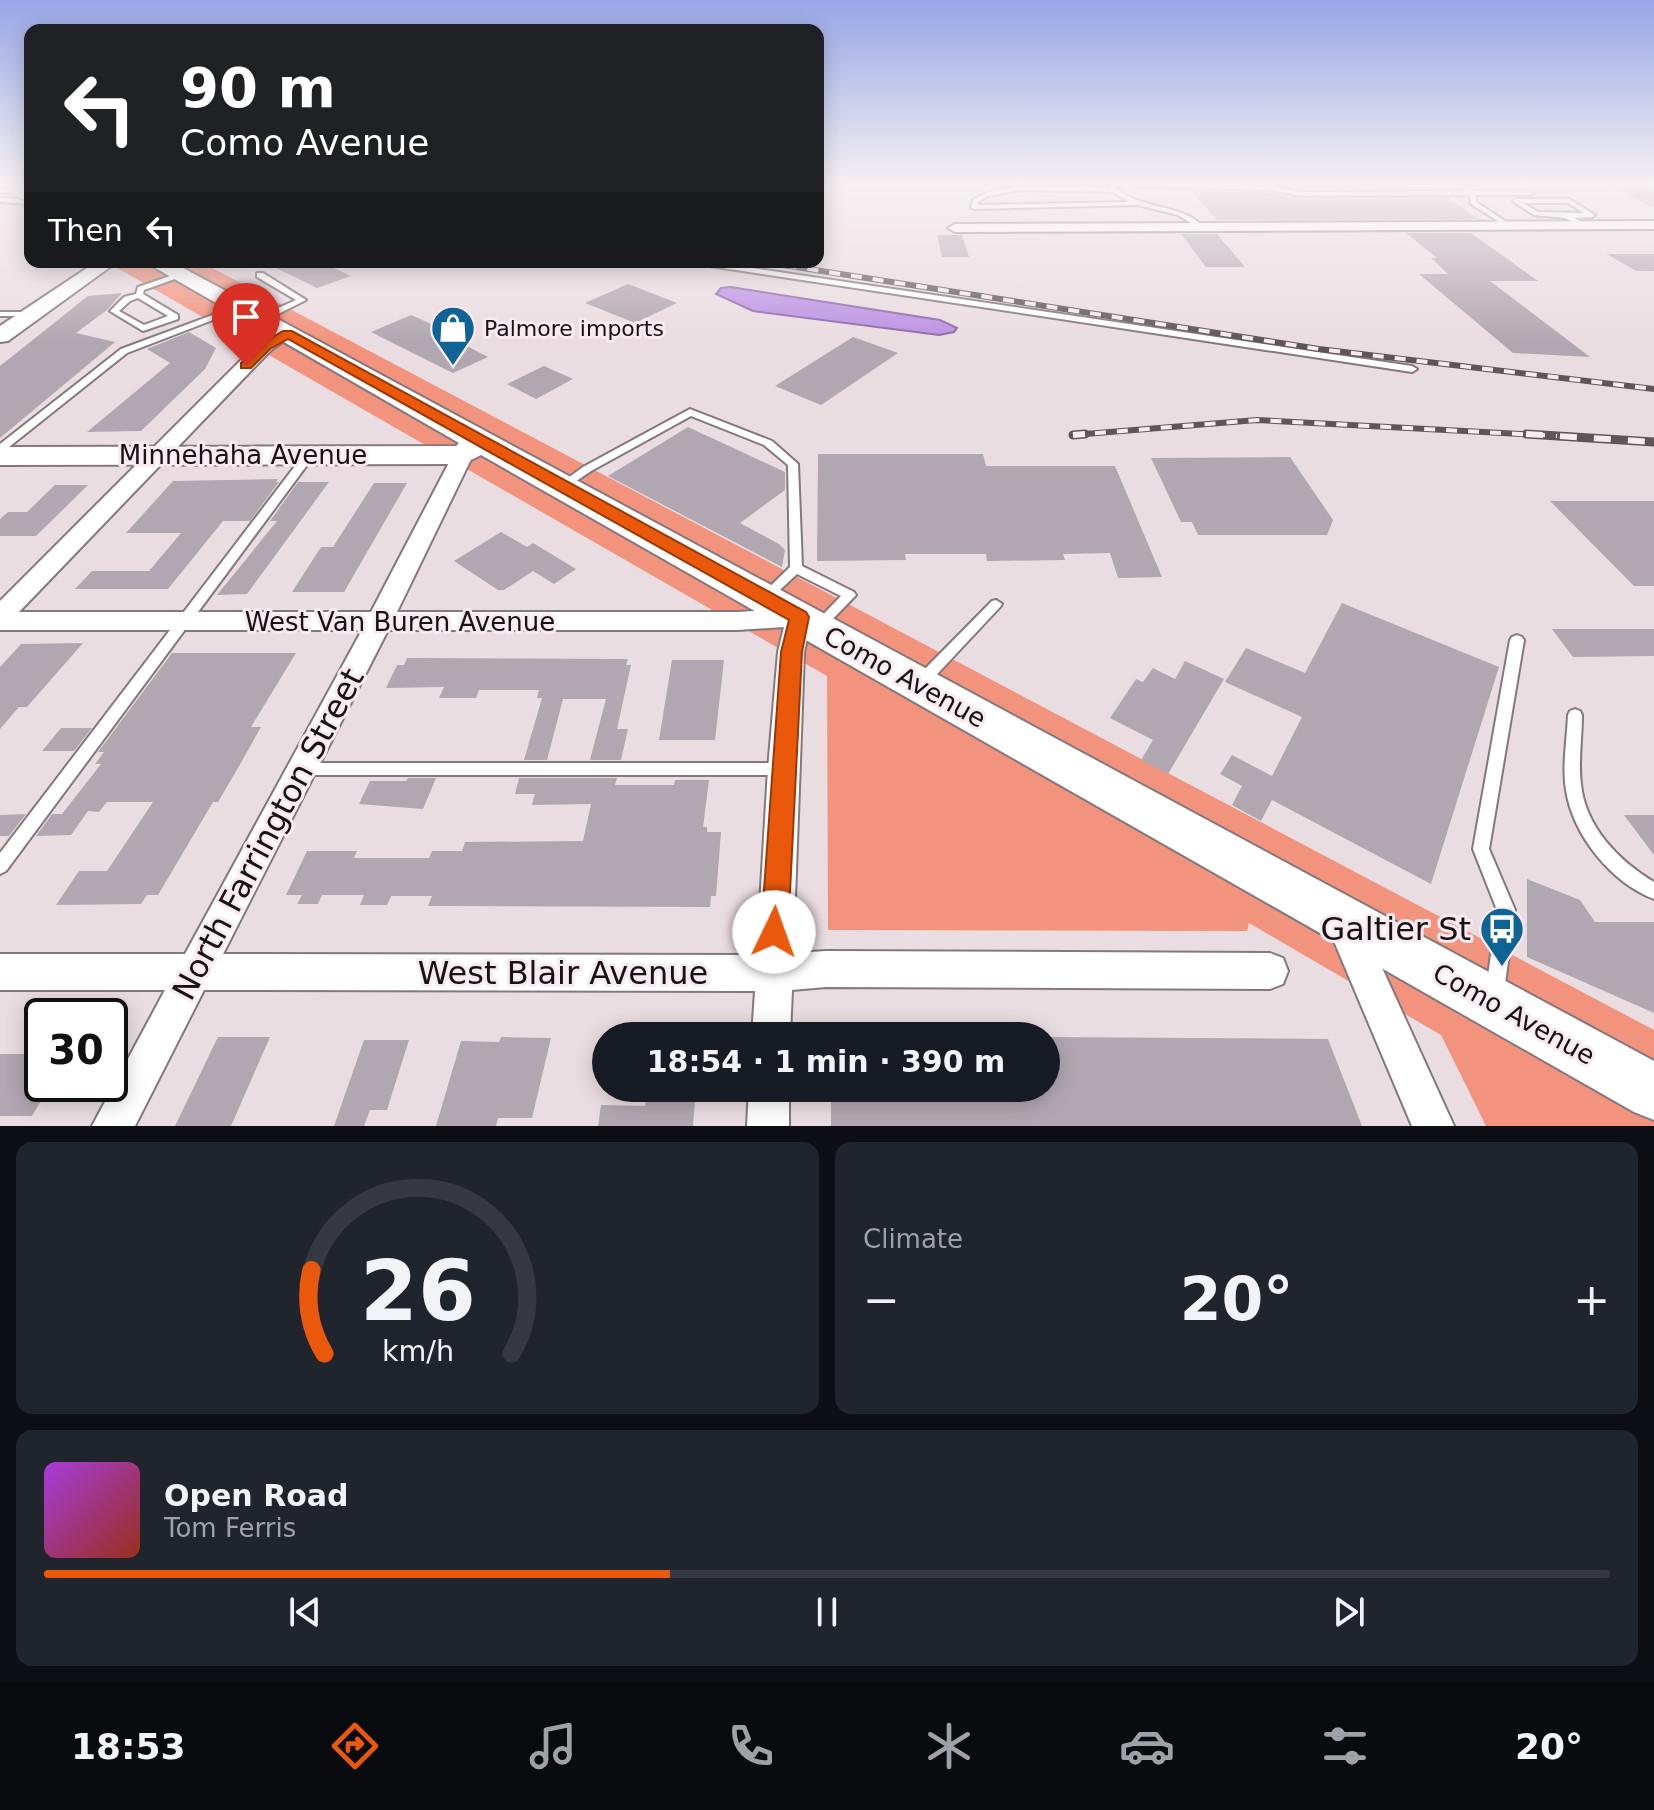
<!DOCTYPE html>
<html lang="en">
<head>
<meta charset="utf-8">
<style>
  body { margin:0; font-family:"DejaVu Sans",sans-serif; background:#20242c; color:#f1f3f6; height:100vh; display:flex; flex-direction:column; font-size:30px; white-space:nowrap }
  * { box-sizing:border-box; margin:0 }
  p { font-size:26px; color:#9ea1a6 }
  .icon { flex:none; width:44px; height:44px; fill:none; stroke:currentColor; stroke-width:2; stroke-linecap:round; stroke-linejoin:round }
  .map { position:relative; height:1126px; overflow:hidden }
  .drawer { display:flex; flex-direction:column; gap:16px; padding:16px; background:#0d0f14; flex:1 }
  .drawer>* { flex:none }
  .hud { position:absolute; left:24px; top:24px; width:800px; height:244px; border-radius:16px; box-shadow:0 4px 20px #0003; background:#202124; color:#fff; overflow:hidden }
  .speed { position:absolute; left:24px; top:998px; display:flex; gap:16px; font-size:40px; font-weight:700; text-align:center }
  .speed>* { display:grid; place-content:center; width:104px; height:104px; border-radius:50%; background:#171b24; box-shadow:0 4px 20px #0003; line-height:1 }
  .speed .limit { border:4px solid #111; border-radius:12px; background:#fff; color:#111 }
  .pin { position:absolute; display:grid; place-items:center; width:68px; height:68px; color:#fff; margin:-82px -34px; border-radius:50% 50% 50% 0; rotate:-45deg; box-shadow:0 0 8px #0007 }
  .pin .icon { rotate:45deg }
  .me { position:absolute; width:88px; margin:-44px; rotate:3deg; stroke-linejoin:round; filter:drop-shadow(0 0 6px #0008) }
  .turn { display:flex; align-items:center; gap:28px; height:168px; padding:0 24px; font-size:36px }
  .turn .icon { width:104px; height:104px; stroke-width:2.5 }
  .turn b { display:block; font-size:56px; line-height:68px }
  .then { display:flex; align-items:center; height:76px; padding:0 24px; background:#0003; gap:16px; font-size:30px }
  .big { font-size:60px; font-weight:800; line-height:1.1 }
  .drawer .card { flex:1; display:flex; flex-direction:column; justify-content:center; gap:12px; min-width:0; padding:0 28px; border-radius:16px; background:#20242c }
  .drawer .dial { align-items:center; gap:0 }
  .dial svg { height:208px; overflow:visible; fill:none; stroke:#363941; stroke-width:7; stroke-linecap:round; text-anchor:middle }
  .dial text { fill:#f1f3f6; stroke:none }
  .song { display:flex; align-items:center; gap:24px }
  .cover { width:96px; height:96px; border-radius:12px; background:linear-gradient(135deg,hsl(280 70% 55%),hsl(10 70% 35%)) }
  .played { height:8px; border-radius:4px; background:linear-gradient(90deg,#ea580c 40%,#363941 40%) }
  .keys { display:flex; justify-content:space-around; direction:ltr }
  .heat { display:flex; justify-content:space-between; align-items:center; font-size:44px; direction:ltr }
  .drawer .tiles { flex:1; display:grid; gap:16px; grid-template-columns:1fr 1fr }
  .card:last-child { grid-column:span 2 }
  .trip { position:absolute; left:592px; top:1022px; width:468px; height:80px; border-radius:40px; background:#171b24; box-shadow:0 4px 20px #0003; font-weight:800; line-height:80px; text-align:center }
  .tabs { display:flex; height:128px; justify-content:space-around; align-items:center; background:#090b0e; color:#9ea1a6 }
  .tabs .icon { width:56px; height:56px }
  .tabs .on { color:#ea580c }
  .tabs b { font-size:36px; color:#f1f3f6 }
  .map>svg:first-child { display:block }
  .green { fill:#f2937d }
  .water { fill:#bc91e4; stroke:#8a6ba6; stroke-width:2 }
  .building { fill:#b1a7b0 }
  .lines { fill:none; stroke-linecap:round; stroke-linejoin:round }
  .service-casing { stroke:#84787d; stroke-width:4 }
  .minor-casing { stroke:#84787d; stroke-width:4 }
  .tertiary-casing { stroke:#84787d; stroke-width:4 }
  .secondary-casing { stroke:#84787d; stroke-width:4 }
  .service { fill:#fff; fill-rule:evenodd }
  .minor { fill:#fff; fill-rule:evenodd }
  .tertiary { fill:#fff; fill-rule:evenodd }
  .secondary { fill:#fff; fill-rule:evenodd }
  .rail-far1-casing { stroke:#5d5558; stroke-width:6 }
  .rail-casing { stroke:#5d5558; stroke-width:9 }
  .rail-far1 { stroke:#f8eaf0; stroke-width:4; stroke-dasharray:11; stroke-linecap:butt }
  .rail { stroke:#f8eaf0; stroke-width:6; stroke-dasharray:17; stroke-linecap:butt }
  .secondary-bridge-casing { stroke:#84787d; stroke-width:22; stroke-linecap:butt }
  .secondary-bridge { stroke:#fff; stroke-width:20 }
  .route { fill:#ea580c; stroke:#983908; stroke-width:2 }
  .labels { text-anchor:middle; stroke-width:6; stroke-linejoin:round; paint-order:stroke }
  .far-poi-label { font-size:22px; fill:#171214; stroke:#f8eaf0; text-anchor:start }
  .street-label { font-size:26px; fill:#171214; stroke:#f8eaf0 }
  .near-street-label { font-size:32px; fill:#171214; stroke:#f8eaf0 }
  .near-poi-label { font-size:32px; fill:#171214; stroke:#f8eaf0; text-anchor:end }
</style>
</head>
<body>
<div class="map">
<svg width="1654" height="1126" viewBox="0 0 1654 1126">
  <rect width="100%" height="100%" fill="#eadde2"/>
  <polygon class="green" points="107,262 201,262 1654,1030 1654,1126 1486,1126 1441,1035 1249,923 1247,931 828,930 827,676"/>
  <polygon class="water" points="731,287 940,320 957,328 954,332 939,335 753,311 716,294 721,288"/>
  <g class="building">
    <polygon points="1282,184 1426,184 1433,188 1299,189"/>
    <polygon points="1607,184 1645,184 1654,188 1654,208"/>
    <polygon points="1191,191 1272,193 1299,199 1448,198 1478,219 1217,220"/>
    <polygon points="1406,233 1471,233 1538,281 1490,281 1590,357 1513,353 1419,274 1448,274 1431,258 1437,258"/>
    <polygon points="1181,234 1217,234 1245,267 1206,267"/>
    <polygon points="937,235 962,235 969,257 942,257"/>
    <polygon points="1607,254 1654,254 1654,271 1636,271"/>
    <polygon points="264,262 321,262 351,276 317,288"/>
    <polygon points="628,284 677,303 635,323 585,303"/>
    <polygon points="122,293 107,310 76,333 115,342 0,438 0,366 88,296"/>
    <polygon points="411,315 468,340 461,343 488,357 453,373 371,332"/>
    <polygon points="189,332 216,348 205,369 141,431 87,432 170,363 147,349"/>
    <polygon points="853,337 898,353 821,405 775,386"/>
    <polygon points="544,366 573,379 536,399 507,384"/>
    <polygon points="688,427 785,472 785,490 740,523 779,544 785,550 782,567 608,476"/>
    <polygon points="818,454 983,454 986,466 1115,466 1162,577 1118,578 1110,553 1063,554 1065,560 987,561 986,554 905,554 906,560 817,561"/>
    <polygon points="1290,457 1333,520 1327,535 1198,535 1192,522 1181,522 1151,458"/>
    <polygon points="278,479 276,482 279,482 250,521 223,521 168,589 75,589 92,571 149,571 181,533 126,533 173,481"/>
    <polygon points="298,482 329,482 247,594 217,595 277,521 270,521"/>
    <polygon points="374,483 407,483 344,592 292,592 321,547 333,547"/>
    <polygon points="55,485 88,485 36,536 0,536 0,519 8,512 27,512"/>
    <polygon points="1550,501 1654,501 1654,586 1634,586"/>
    <polygon points="501,532 527,547 533,543 576,569 554,584 533,571 504,590 498,590 454,561"/>
    <polygon points="1342,603 1499,667 1431,884 1272,800 1261,821 1232,805 1242,786 1220,774 1232,755 1272,776 1302,717 1225,682 1246,648 1305,673"/>
    <polygon points="1552,629 1654,629 1654,656 1573,657"/>
    <polygon points="83,643 27,707 19,707 0,729 0,667 21,644"/>
    <polygon points="172,653 296,653 251,727 261,727 238,768 218,802 213,802 158,895 147,895 141,904 56,905 79,871 107,871 153,802 107,802 99,812 88,811 71,835 36,836 52,814 62,814 101,764 95,764 104,752 98,752"/>
    <polygon points="407,658 628,659 626,665 631,665 617,729 628,729 621,760 590,760 606,699 563,699 547,760 524,760 542,698 537,698 539,690 479,690 476,698 439,698 444,687 386,688 397,665 404,665"/>
    <polygon points="672,660 724,660 715,740 659,740"/>
    <polygon points="1185,661 1224,679 1168,774 1141,760 1153,740 1110,718 1136,679 1143,682 1153,668 1175,679"/>
    <polygon points="61,728 92,728 74,751 42,751"/>
    <polygon points="408,778 436,778 423,809 359,804 370,781 406,781"/>
    <polygon points="519,778 617,778 615,785 674,785 675,780 709,780 703,827 707,827 707,832 721,832 716,896 711,896 710,907 428,906 432,896 391,896 387,905 360,905 364,895 322,895 318,904 297,904 302,895 286,895 307,851 357,851 354,858 429,858 432,851 462,851 465,842 583,841 591,804 532,805 535,794 515,794"/>
    <polygon points="26,814 9,836 0,836 0,815"/>
    <polygon points="1624,815 1654,815 1654,855"/>
    <polygon points="1527,879 1580,900 1595,922 1654,922 1654,1013 1527,957"/>
    <polygon points="218,1037 270,1037 231,1126 175,1126"/>
    <polygon points="501,1037 551,1038 532,1118 498,1118 496,1126 436,1126 461,1041 499,1042"/>
    <polygon points="1046,1037 1328,1039 1362,1126 831,1126 831,1088 1046,1088"/>
    <polygon points="364,1040 409,1040 387,1110 370,1110 364,1126 334,1126"/>
    <polygon points="0,1054 42,1054 42,1084 51,1084 32,1116 0,1116"/>
    <polygon points="647,1088 696,1088 693,1126 598,1126 601,1105 645,1106"/>
  </g>
  <g class="lines">
    <g class="service-casing">
      <g id="service">
        <path d="M1114,184L1272,186L1299,192L1466,191L1456,184H1463L1475,191H1530L1533,193L1530,195H1476V202L1511,225L1512,226L1509,228L1471,204L1470,195L1299,196L1272,190L1119,186L1115,187C1141,211 1179,202 1204,227L1201,229L1178,215L1138,205L974,209L971,207L973,200C1011,176 1065,187 1109,188V186ZM1020,190L1113,192L1129,202L978,205V202L988,196Z"/>
        <polygon points="0,198 30,200 30,204 0,202"/>
        <path d="M1516,199H1569L1595,215L1592,217L1575,218L1586,225L1587,226L1584,228L1565,218L1534,215L1514,202L1513,201ZM1523,203H1568L1584,213L1538,212Z"/>
        <polygon points="692,262 711,262 1412,366 1417,369 1412,372 696,264"/>
        <path d="M179,273L186,275L144,290L143,294L178,315V319L143,331L110,311L124,297L136,294L138,287ZM138,298L168,316L144,325L119,311L130,301Z"/>
        <polygon points="257,273 263,273 306,300 264,321 258,321 258,317 296,300 257,277"/>
        <polygon points="237,306 244,308 127,353 4,451 0,452 0,444 121,349"/>
        <polygon points="0,312 32,312 36,314 32,316 0,316"/>
        <polygon points="690,409 772,441 798,464 802,566 854,592 856,595 823,629 813,629 812,626 841,596 797,574 768,601 760,601 758,598 790,567 788,465 764,445 691,416 591,471 566,488 558,488 557,486 583,467"/>
        <polygon points="309,452 314,455 313,457 6,871 0,874 0,853 305,453"/>
        <polygon points="996,600 1002,604 1000,607 926,686 921,687 916,686 914,682 916,678 992,601"/>
        <polygon points="1517,635 1522,637 1524,640 1489,849 1515,910 1504,991 1502,998 1495,1000 1488,998 1486,991 1497,910 1473,849 1510,640 1512,637"/>
        <path d="M1575,709L1580,711L1582,715C1582,738 1578,762 1581,784C1585,827 1619,861 1654,882V899C1612,883 1573,836 1566,790C1562,766 1567,740 1568,715L1570,711Z"/>
        <polygon points="302,763 783,763 788,765 791,769 788,773 783,775 302,775 297,773 294,769 297,765"/>
      </g>
    </g>
    <g class="minor-casing">
      <g id="minor">
        <polygon points="1654,221 1654,229 955,232 948,228 955,224"/>
        <path d="M287,328L296,333L271,350L19,612H371L453,455L463,449L470,451L473,455L397,612H738L799,608L808,611L812,617L804,652L793,953L826,951L1270,953L1283,958L1288,971L1283,984L1270,989L826,987L792,990L790,1036H752L755,991L204,990L135,1126H92L165,990H0V954H185L362,630H0V601L259,342ZM784,627L778,652L768,769L757,955L223,954L388,630H738Z"/>
        <polygon points="1346,910 1358,915 1454,1126 1412,1126 1328,927 1334,915"/>
        <polygon points="749,1088 789,1088 789,1126 747,1126"/>
      </g>
    </g>
    <g class="tertiary-casing">
      <polygon id="tertiary" points="96,262 117,262 8,341 0,342 0,326"/>
    </g>
    <g class="secondary-casing">
      <polygon id="secondary" points="145,262 172,262 1654,1061 1654,1120 1634,1112 481,455 463,464 0,465 0,447 456,446 459,443"/>
    </g>
    <use href="#service" class="service"/>
    <use href="#minor" class="minor"/>
    <use href="#tertiary" class="tertiary"/>
    <use href="#secondary" class="secondary"/>
    <g class="rail-far1-casing">
      <g id="rail-far1">
        <polyline points="0,191 30,192"/>
        <polyline points="764,262 1319,349 1654,389"/>
        <polyline points="1073,435 1257,420 1557,436"/>
      </g>
    </g>
    <g class="rail-casing">
      <g id="rail">
        <polyline points="1526,434 1654,442"/>
        <polyline points="1073,435 1085,434"/>
      </g>
    </g>
    <use href="#rail-far1" class="rail-far1"/>
    <use href="#rail" class="rail"/>
    <g class="secondary-bridge-casing">
      <polyline id="secondary-bridge" points="16,184 30,192"/>
    </g>
    <use href="#secondary-bridge" class="secondary-bridge"/>
  </g>
  <linearGradient id="sky" x2="0" y2="1"><stop stop-color="#96a6e6"/><stop offset="0.54" stop-color="#f6f0f2"/><stop offset="1" stop-color="#f6f0f2" stop-opacity="0"/></linearGradient>
  <rect width="1654" height="341" fill="url(#sky)"/>
  <polygon class="route" points="283,331 292,331 806,612 809,617 802,652 788,932 784,941 774,945 765,941 761,932 781,652 789,620 288,339 270,349 251,368 241,368 241,363 261,344"/>
  <defs>
    <g id="shop-pin" transform="scale(2.3)"><path d="M0 17L-7.5 6A9.5 9.5 0 1 1 7.5 6Z" fill="#106495" stroke="#f8eaf0"/><path d="M-5-2.5h2.3a2.7 3.5 0 0 1 5.4 0H5L5.5 6h-11ZM-1.5-2.5h3a1.5 2.3 0 0 0-3 0Z" fill="#fff"/></g>
    <g id="bus-pin" transform="scale(2.3)"><path d="M0 17L-7.5 6A9.5 9.5 0 1 1 7.5 6Z" fill="#106495" stroke="#f8eaf0"/><path d="M-5-6H5V4H4V6H2V4H-2V6H-4V4H-5ZM-3.5-4V0h7V-4ZM-3.5 1.2v1.5H-2V1.2ZM2 1.2v1.5H3.5V1.2Z" fill="#fff"/></g>
  </defs>
  <g fill-rule="evenodd">
    <use href="#shop-pin" x="453" y="328"/>
    <use href="#bus-pin" x="1502" y="929"/>
  </g>
  <g class="labels">
    <g class="far-poi-label">
      <text x="484" y="336">Palmore imports</text>
    </g>
    <g class="street-label">
      <text x="243" y="464">Minnehaha Avenue</text>
      <text x="400" y="631">West Van Buren Avenue</text>
      <text transform="translate(905 677) rotate(29)" y="9">Como Avenue</text>
      <text transform="translate(1514 1014) rotate(29)" y="9">Como Avenue</text>
    </g>
    <g class="near-street-label">
      <text transform="translate(268 834) rotate(-62)" y="11">North Farrington Street</text>
      <text x="563" y="984">West Blair Avenue</text>
    </g>
    <g class="near-poi-label">
      <text x="1471" y="940">Galtier St</text>
    </g>
  </g>
</svg>
<div class="speed"><div class="limit">30</div></div>
<div class="pin" style="left:246px;top:365px;background:#d93025"><svg class="icon" aria-label="arrive" viewBox="0 0 24 24"><path d="M6 21V4h12l-3 4 3 4H6"/></svg></div>
<svg class="me" style="left:774px;top:932px" viewBox="-20 -20 40 40"><circle r="19" fill="#fff"/><path d="M0-13L10 11 0 6-10 11z" fill="#ea580c"/></svg>
<div class="trip">18:54 · 1 min · 390 m</div>
<div class="hud">
<div class="turn"><svg class="icon" aria-label="left" viewBox="0 0 24 24"><path d="M17 20v-9H6M10 6l-5 5 5 5"/></svg><div><b>90 m</b>Como Avenue</div></div>
<div class="then">Then<svg class="icon" aria-label="left" viewBox="0 0 24 24"><path d="M17 20v-9H6M10 6l-5 5 5 5"/></svg></div>
</div>
</div>
<section class="drawer">
<div class="tiles">
<div class="card dial"><svg viewBox="0 0 100 80">
<path d="M14 69A42 42 0 1 1 86 69"/>
<path d="M14 69A42 42 0 0 1 9 37" stroke="#ea580c"/>
<text x="50" y="56" font-size="32" font-weight="700">26</text>
<text x="50" y="72" font-size="11">km/h</text>
</svg></div>
<div class="card"><p>Climate</p>
<div class="heat"><a>−</a><b class="big">20°</b><a>+</a></div>
</div>
<div class="card">
<div class="song"><i class="cover"></i><div><b>Open Road</b><p>Tom Ferris</p></div></div>
<div class="played"></div>
<div class="keys"><svg class="icon" aria-label="previous" viewBox="0 0 24 24"><path d="M18 5L8 12l10 7zM5 5v14"/></svg><svg class="icon" aria-label="pause" viewBox="0 0 24 24"><path d="M8 5v14M16 5v14"/></svg><svg class="icon" aria-label="next" viewBox="0 0 24 24"><path d="M6 5l10 7-10 7zM19 5v14"/></svg></div>
</div>
</div>
</section>
<nav class="tabs">
<b>18:53</b>
<svg class="icon on" aria-label="directions" viewBox="0 0 24 24"><path d="M12 3l9 9-9 9-9-9zM9 14v-3h6M13 9l2 2-2 2"/></svg>
<svg class="icon" aria-label="music" viewBox="0 0 24 24"><path d="M9 18V5l10-2v13"/><circle cx="6" cy="18" r="3"/><circle cx="16" cy="16" r="3"/></svg>
<svg class="icon" aria-label="phone" viewBox="0 0 24 24"><path d="M5 4h4l2 5-3 2q2 4 5 5l2-3 5 2v4C11 20 4 13 5 4z"/></svg>
<svg class="icon" aria-label="climate" viewBox="0 0 24 24"><path d="M12 3v18M4 7l16 10M4 17L20 7"/></svg>
<svg class="icon" aria-label="car" viewBox="0 0 24 24"><path d="M5 17H2v-5l4-1 3-4h7l3 4 3 1v5h-3M9 17h6M6 11h13"/><circle cx="7" cy="17" r="2"/><circle cx="17" cy="17" r="2"/></svg>
<svg class="icon" aria-label="filters" viewBox="0 0 24 24"><path d="M4 7h16M4 17h16"/><circle cx="9" cy="7" r="2"/><circle cx="15" cy="17" r="2"/></svg>
<b>20°</b>
</nav>
</body>
</html>
